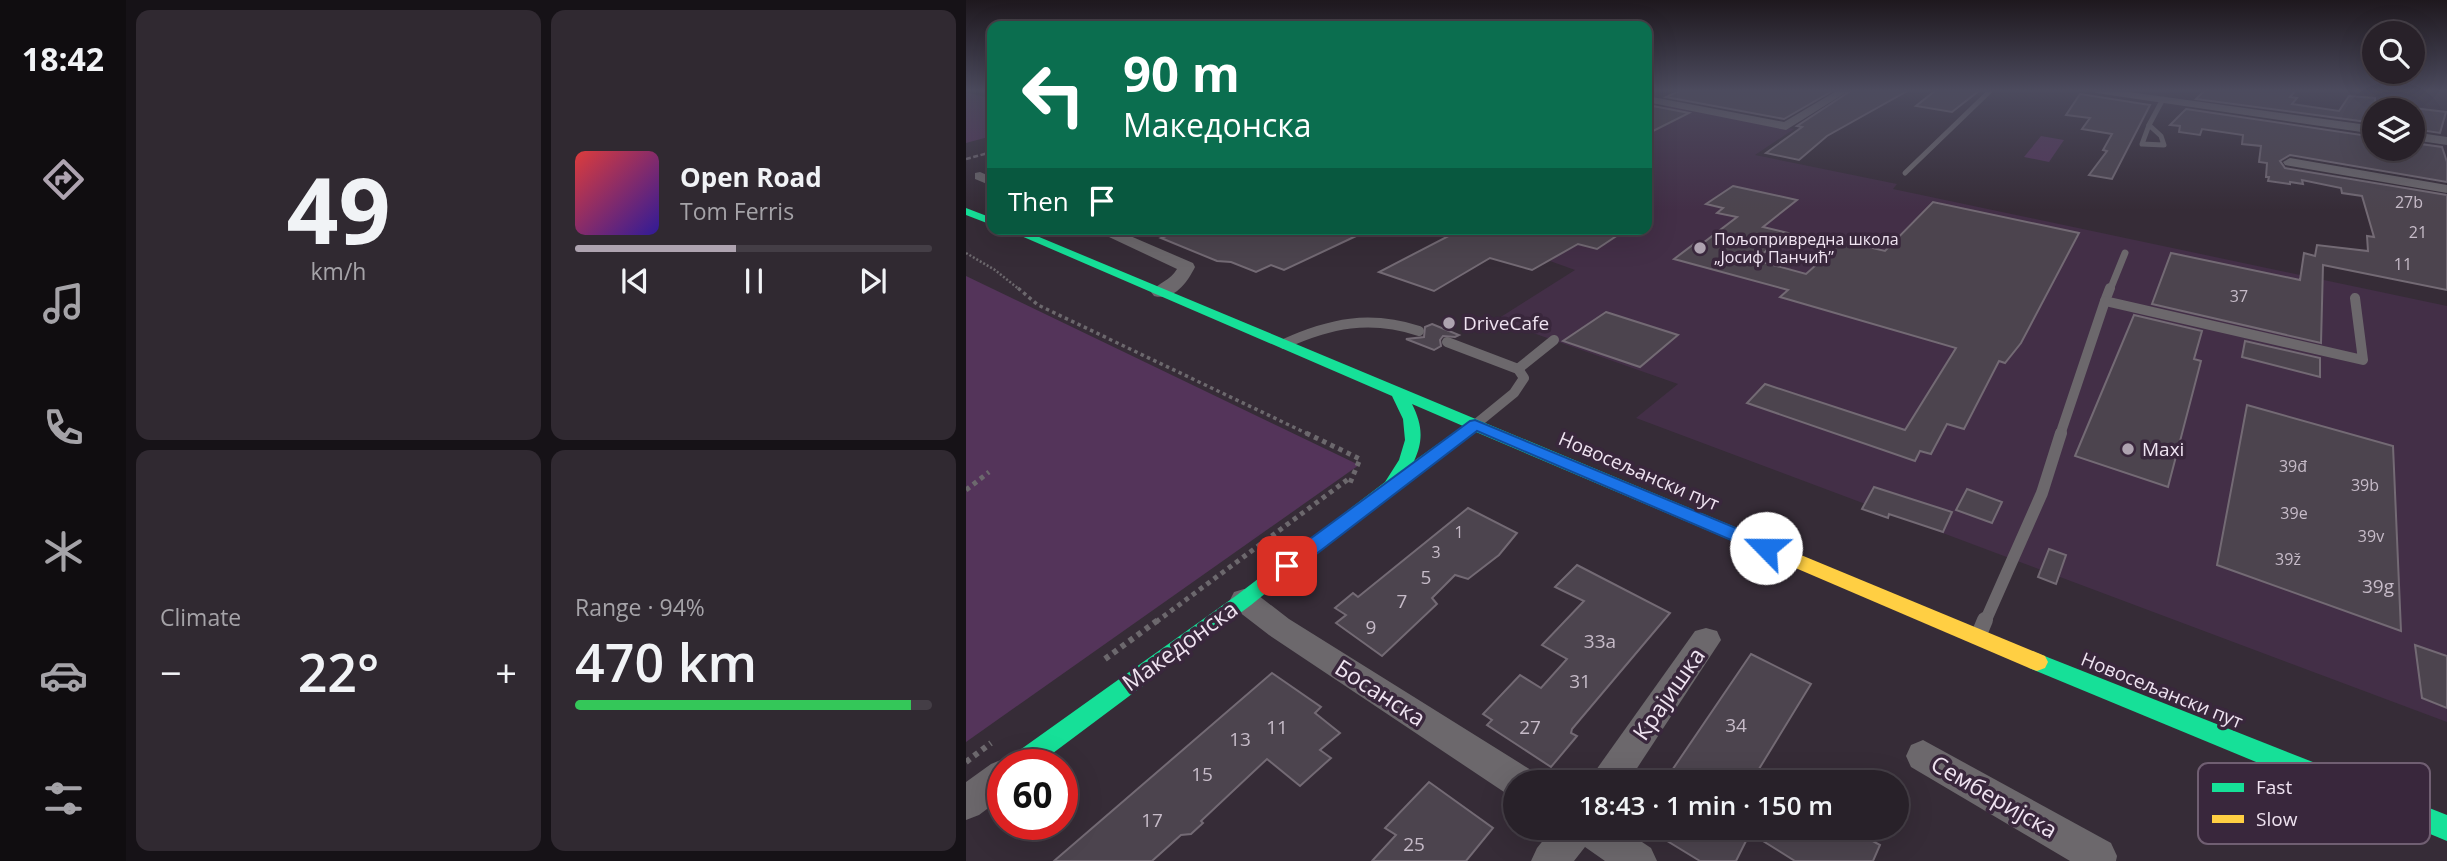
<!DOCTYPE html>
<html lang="en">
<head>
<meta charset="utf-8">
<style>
  body { margin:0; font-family:"Open Sans",sans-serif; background:#302931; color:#f1f3f6; height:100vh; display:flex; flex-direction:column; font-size:26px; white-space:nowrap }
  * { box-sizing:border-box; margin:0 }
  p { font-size:23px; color:#a5a3a8 }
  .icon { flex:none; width:38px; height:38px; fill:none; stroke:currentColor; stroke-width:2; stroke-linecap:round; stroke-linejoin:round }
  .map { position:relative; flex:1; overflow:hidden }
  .drawer { display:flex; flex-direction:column; gap:10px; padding:10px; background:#161217; width:840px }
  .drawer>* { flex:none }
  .hud { position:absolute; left:21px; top:21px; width:665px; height:214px; border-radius:14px; box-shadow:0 7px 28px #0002,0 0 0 2px #443e46; background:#0b6e4f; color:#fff; overflow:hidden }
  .controls { position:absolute; left:1396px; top:21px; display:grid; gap:14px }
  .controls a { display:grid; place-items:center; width:63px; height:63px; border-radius:50%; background:#282129; box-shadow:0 7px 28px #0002,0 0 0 2px #443e46; font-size:35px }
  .speed { position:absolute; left:21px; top:749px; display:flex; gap:14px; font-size:35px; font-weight:700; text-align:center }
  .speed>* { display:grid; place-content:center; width:91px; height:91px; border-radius:50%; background:#282129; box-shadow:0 7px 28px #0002,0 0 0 2px #443e46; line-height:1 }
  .speed .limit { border:10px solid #d22; background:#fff; color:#111 }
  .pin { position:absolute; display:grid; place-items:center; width:60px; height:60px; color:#fff; margin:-30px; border-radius:14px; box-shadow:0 4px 10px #0006 }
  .me { position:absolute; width:77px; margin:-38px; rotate:293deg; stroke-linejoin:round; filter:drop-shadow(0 0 5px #0008) }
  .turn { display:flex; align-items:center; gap:24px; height:147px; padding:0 21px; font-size:32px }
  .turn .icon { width:91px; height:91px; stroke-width:2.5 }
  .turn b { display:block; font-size:49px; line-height:60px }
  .then { display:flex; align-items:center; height:66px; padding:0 21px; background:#0003; gap:14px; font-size:26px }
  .big { font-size:52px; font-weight:600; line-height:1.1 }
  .drawer .card { flex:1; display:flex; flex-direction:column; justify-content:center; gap:10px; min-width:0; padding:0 24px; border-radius:14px; background:#302931 }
  .drawer .dial { align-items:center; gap:0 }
  .dial b { font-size:91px; line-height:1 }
  .song { display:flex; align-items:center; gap:21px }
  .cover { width:84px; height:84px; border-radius:10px; background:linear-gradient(135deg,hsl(0 70% 55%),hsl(250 70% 35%)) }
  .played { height:7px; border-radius:4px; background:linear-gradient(90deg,#aea3b0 45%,#443e46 45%) }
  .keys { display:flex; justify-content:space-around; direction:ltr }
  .heat { display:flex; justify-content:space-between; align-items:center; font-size:38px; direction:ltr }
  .charge { height:10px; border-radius:5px; background:linear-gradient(90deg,#34c759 94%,#443e46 0) }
  .drawer .tiles { flex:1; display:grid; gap:10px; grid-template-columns:repeat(2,1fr) }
  .trip { position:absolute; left:537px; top:770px; width:406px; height:70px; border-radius:35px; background:#282129; box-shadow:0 7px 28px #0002,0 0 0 2px #443e46; font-weight:600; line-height:70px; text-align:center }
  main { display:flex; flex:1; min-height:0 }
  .tab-bar { display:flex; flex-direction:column; width:126px; justify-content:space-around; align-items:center; background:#100d10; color:#a5a3a8 }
  .tab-bar .icon { width:49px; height:49px }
  .tab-bar .active { color:#aea3b0 }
  .tab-bar b { font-size:32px; color:#f1f3f6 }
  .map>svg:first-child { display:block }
  .built { fill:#432f47 }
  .green { fill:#54345a }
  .building { fill:#4c444e; stroke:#736a74; stroke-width:2 }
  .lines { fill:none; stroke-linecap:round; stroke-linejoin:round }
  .path-far3 { stroke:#6c686d; stroke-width:2.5; stroke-dasharray:2 2; stroke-linecap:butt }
  .path-far2 { stroke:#6c686d; stroke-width:3.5; stroke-dasharray:3.5 3.5; stroke-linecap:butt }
  .path-far1 { stroke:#6c686d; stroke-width:5; stroke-dasharray:4.5 4.5; stroke-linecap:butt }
  .path { stroke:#6c686d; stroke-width:6; stroke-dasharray:5 5; stroke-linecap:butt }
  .lane-far4 { stroke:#6c686c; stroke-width:5 }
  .lane-far3 { stroke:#6c686c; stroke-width:7 }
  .lane-far2 { stroke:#6c686c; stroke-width:10 }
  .lane-far1 { stroke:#6c686c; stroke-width:12 }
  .lane { stroke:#6c686c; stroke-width:16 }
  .street { fill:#6c686c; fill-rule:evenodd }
  .fast { fill:#16e098; fill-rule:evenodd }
  .slow { fill:#ffcf43; fill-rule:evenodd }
  .rail { stroke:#716a72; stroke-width:2.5; stroke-dasharray:5 2.5; stroke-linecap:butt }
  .route { fill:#1a73e8; stroke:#114b97; stroke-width:2 }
  .poi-dot { fill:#aea3b0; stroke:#39273c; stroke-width:2.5 }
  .labels { text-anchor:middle; stroke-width:7; stroke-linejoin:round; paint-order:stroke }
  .number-label { font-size:16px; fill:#c6bbc8 }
  .far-poi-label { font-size:16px; fill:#efe3f1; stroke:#39273c; text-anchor:start }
  .poi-label { font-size:19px; fill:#efe3f1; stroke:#39273c; text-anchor:start }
  .street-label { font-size:19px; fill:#efe3f1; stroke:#39273c }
  .near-number-label { font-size:19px; fill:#c6bbc8 }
  .near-street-label { font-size:23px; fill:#efe3f1; stroke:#39273c }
  .key { fill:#39273c; stroke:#705f72; stroke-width:2 }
  .key-label { font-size:19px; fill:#efe3f1 }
</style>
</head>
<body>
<main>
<nav class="tab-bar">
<b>18:42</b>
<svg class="icon active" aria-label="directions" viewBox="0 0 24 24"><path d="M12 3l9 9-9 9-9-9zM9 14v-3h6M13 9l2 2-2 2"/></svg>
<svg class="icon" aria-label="music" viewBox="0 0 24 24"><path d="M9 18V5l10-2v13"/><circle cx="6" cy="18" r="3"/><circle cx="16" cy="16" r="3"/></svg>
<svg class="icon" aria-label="phone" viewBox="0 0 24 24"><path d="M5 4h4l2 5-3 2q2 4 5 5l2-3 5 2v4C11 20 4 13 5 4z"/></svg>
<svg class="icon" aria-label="climate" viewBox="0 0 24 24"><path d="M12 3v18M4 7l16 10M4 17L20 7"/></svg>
<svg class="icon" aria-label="car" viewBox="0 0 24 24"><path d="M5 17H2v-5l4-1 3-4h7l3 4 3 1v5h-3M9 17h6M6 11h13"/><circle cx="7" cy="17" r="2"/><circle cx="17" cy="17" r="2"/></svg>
<svg class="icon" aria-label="filters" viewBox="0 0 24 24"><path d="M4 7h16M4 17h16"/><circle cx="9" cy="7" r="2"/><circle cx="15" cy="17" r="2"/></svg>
</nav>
<section class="drawer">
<div class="tiles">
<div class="card dial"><b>49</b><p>km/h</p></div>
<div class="card">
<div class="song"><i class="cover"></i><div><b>Open Road</b><p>Tom Ferris</p></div></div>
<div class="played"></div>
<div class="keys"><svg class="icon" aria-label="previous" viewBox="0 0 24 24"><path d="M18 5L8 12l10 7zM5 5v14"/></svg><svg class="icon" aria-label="pause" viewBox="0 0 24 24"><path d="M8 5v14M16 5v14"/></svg><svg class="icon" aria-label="next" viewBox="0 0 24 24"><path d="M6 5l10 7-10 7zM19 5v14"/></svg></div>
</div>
<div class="card"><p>Climate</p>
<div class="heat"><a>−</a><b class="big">22°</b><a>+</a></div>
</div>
<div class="card"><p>Range · 94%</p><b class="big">470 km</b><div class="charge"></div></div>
</div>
</section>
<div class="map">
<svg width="1481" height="861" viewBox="0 0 1481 861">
  <rect width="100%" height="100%" fill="#362c37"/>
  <polygon class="built" points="703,105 828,129 789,155 931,184 927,189 1481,306 1481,722 670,418 712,384 530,320 609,270 584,261 628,234 613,229 681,229 681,116"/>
  <g class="green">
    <polygon points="0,92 26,99 26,136 0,143"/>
    <polygon points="1075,136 1098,140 1083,162 1058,157"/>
    <polygon points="0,276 393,465 0,742"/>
  </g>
  <g class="building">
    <polygon points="715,90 868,90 818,119 700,97"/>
    <polygon points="886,90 943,90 861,136 833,160 800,153 836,127 831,126"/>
    <polygon points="970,90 1014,90 986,112 950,106"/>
    <polygon points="1239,90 1330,90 1324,97 1331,98 1326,104 1373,111 1383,96 1409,98 1409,123 1230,99"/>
    <polygon points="1114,94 1184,105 1146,179 1123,175 1141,151 1137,150 1146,134 1116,129 1124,118 1100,115"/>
    <polygon points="682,105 723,113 681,134"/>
    <polygon points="1447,108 1480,112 1474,133 1447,129"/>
    <polygon points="1220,109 1409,137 1409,149 1447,149 1447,143 1476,147 1481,162 1481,182 1324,155 1314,161 1319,168 1481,195 1481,290 1357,265 1355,343 1186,304 1205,253 1334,280 1338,253 1349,256 1351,245 1402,251 1401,236 1408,237 1396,196 1376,193 1375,188 1336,180 1337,184 1324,182 1324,184 1302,181 1303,177 1300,177 1301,163 1293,162 1295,146 1276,144 1277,135 1236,129 1234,135 1213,132 1214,126 1204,125"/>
    <polygon points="767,186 831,200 797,227 822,233 789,260 840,274 877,241 919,251 967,202 1113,233 1055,343 1039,363 1033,361 998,429 981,424 965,454 954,451 949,461 781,403 799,384 939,430 990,348 814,297 822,290 708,259 728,244 733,246 771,217 751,213 757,208 740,204"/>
    <polygon points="219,229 405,229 318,270 305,265 290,272 265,262 251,261 195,238"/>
    <polygon points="496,229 661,229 631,249 612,244 566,270 524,258 468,291 413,272"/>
    <polygon points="640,312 712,335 674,367 597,341"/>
    <polygon points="1168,315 1236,331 1228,359 1235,361 1202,487 1109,456"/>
    <polygon points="466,324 493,335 489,337 477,336 474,340 475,346 468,350 440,339 458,337 459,327"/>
    <polygon points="1279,341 1354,358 1354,377 1276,357"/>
    <polygon points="1281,405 1427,446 1435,631 1251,565"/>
    <polygon points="908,487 986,512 977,532 923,514 922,518 896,509"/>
    <polygon points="1001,489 1036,502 1026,523 990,510"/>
    <polygon points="502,508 551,533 533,555 502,579 489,575 466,598 471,604 416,656 370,623 380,615 369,608 387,593 392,597"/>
    <polygon points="1083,549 1100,555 1090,584 1072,577"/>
    <polygon points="611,565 704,613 606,729 605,733 611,736 585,767 521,725 526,720 517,714 554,675 575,688 601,659 576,645 618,601 589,587"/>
    <polygon points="1449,645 1481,656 1481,708 1456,698"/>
    <polygon points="785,654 845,684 785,782 698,782"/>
    <polygon points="306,673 355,707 349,713 374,733 354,750 365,758 334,786 301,759 235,821 237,823 225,834 215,835 186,861 88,861"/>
    <polygon points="463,782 527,828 500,861 406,861 430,835 419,828"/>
    <polygon points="680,828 883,828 914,845 907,861 829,861 784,833 770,861 734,861"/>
  </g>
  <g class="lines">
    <g class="path-far3">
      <polyline points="17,91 26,90"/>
      <polyline points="0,253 29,270 54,290"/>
    </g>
    <polyline class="path-far2" points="52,288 72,305 344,435"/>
    <g class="path-far1">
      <polyline points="340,433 394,459 384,483"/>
      <polyline points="0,490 23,472"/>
      <polyline points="190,622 385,477"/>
    </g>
    <g class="path">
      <polyline points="139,659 192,620"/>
      <polyline points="0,762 25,743"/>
    </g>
    <g class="lane-far4">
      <polygon points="1183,125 1195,136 1198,145 1176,144"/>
      <polyline points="1183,125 1197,99"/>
      <polyline points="939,173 1025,90"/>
    </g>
    <polyline class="lane-far3" points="1144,290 1159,253"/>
    <g class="lane-far2">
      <polyline points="1144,288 1139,301 1397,360 1389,298"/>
      <polyline points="481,342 552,369 558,378 548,393 510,424"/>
      <path d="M318,344C364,323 404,315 453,331"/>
      <polyline points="552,369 588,340"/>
      <polyline points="1094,435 1139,301"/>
    </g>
    <polyline class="lane-far1" points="1019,622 1076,493 1095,433"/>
    <polyline class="lane" points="1014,632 1019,620"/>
    <g class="street">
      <polygon points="872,90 884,90 820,130 681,102 681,96 818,122"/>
      <polygon points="1125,90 1149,90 1409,126 1409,134 1130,93"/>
      <polygon points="1447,132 1481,137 1481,145 1447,140"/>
      <polygon points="1324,158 1481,185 1481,193 1319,165 1317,162"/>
      <polygon points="14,172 26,177 26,186 9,179 9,173"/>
      <path d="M126,229H148L227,263L229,267C221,283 208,301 188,296L185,292C193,282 204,281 211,269Z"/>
      <polygon points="278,589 288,592 323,619 565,770 570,782 550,782 550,797 541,794 303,635 268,608 264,600 268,592"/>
      <polygon points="740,628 751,631 755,640 662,782 625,782 630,770 729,631"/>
      <polygon points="957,740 1145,843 1151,856 1150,861 1104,861 945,767 940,756 945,745"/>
      <polygon points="37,759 50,765 37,765 37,797 13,815 0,820 0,782 25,764"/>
      <polygon points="587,828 655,828 685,848 691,861 639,861 619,847 608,861 565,861 571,848"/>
    </g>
    <g class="fast">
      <polygon points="0,208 26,218 26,225 0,215"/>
      <path d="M39,229H54L776,530L779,535L776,540H764L510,432L392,519L285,605L71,765H40L44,757L271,595L419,482L433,460L439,440L437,419L426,396ZM446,404L497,426L448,461C458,440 456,424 446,404Z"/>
      <polygon points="1071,653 1481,815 1481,841 1063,668 1060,662 1063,656"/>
    </g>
    <polygon class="slow" points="770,528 1079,656 1082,662 1079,668 1071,671 1063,668 764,540 761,535 764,530"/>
    <polyline class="rail" points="0,159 26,152"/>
  </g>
  <linearGradient id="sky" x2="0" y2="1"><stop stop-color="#1e181e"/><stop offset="0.43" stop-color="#4c4b5e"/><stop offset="1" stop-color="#4c4b5e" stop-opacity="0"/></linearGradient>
  <rect width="1481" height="210" fill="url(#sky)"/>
  <polygon class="route" points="509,420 806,543 809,548 806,552 793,552 511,431 328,571 321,573 314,571 312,566 314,561 504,421"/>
  <g class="poi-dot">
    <circle cx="734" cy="248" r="7"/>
    <circle cx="483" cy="323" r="7"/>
    <circle cx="1162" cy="449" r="7"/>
  </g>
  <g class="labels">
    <g class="number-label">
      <text x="1443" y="208">27b</text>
      <text x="1452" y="238">21</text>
      <text x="1437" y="270">11</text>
      <text x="1273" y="302">37</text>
      <text x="1327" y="472">39đ</text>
      <text x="1399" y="491">39b</text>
      <text x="1328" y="519">39e</text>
      <text x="493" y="538">1</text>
      <text x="1405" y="542">39v</text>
      <text x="470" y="558">3</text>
      <text x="1322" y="565">39ž</text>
    </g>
    <g class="far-poi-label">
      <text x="748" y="245">Пољопривредна школа<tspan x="748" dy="18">„Јосиф Панчић”</tspan></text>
    </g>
    <g class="poi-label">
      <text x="497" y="330">DriveCafe</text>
      <text x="1176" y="456">Maxi</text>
    </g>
    <g class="street-label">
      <text transform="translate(673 471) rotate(23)" y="7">Новосељански пут</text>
      <text transform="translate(1196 690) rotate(22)" y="7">Новосељански пут</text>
    </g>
    <g class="near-number-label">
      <text x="460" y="584">5</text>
      <text x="1412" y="593">39g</text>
      <text x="436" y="608">7</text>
      <text x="405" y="634">9</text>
      <text x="634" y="648">33a</text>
      <text x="614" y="688">31</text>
      <text x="770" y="732">34</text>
      <text x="311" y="734">11</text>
      <text x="564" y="734">27</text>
      <text x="274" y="746">13</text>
      <text x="236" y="781">15</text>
      <text x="186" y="827">17</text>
      <text x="448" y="851">25</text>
    </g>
    <g class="near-street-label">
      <text transform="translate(214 646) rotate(-36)" y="8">Македонска</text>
      <text transform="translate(414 693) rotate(33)" y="8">Босанска</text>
      <text transform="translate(703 694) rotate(-55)" y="8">Крајишка</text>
      <text transform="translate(1028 797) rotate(30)" y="8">Семберијска</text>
    </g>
  </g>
  <rect x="1232" y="763" width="232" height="81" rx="10" class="key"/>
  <rect x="1246" y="783" width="32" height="9" fill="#16e098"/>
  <rect x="1246" y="815" width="32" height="8" fill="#ffcf43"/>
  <g class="key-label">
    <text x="1290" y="794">Fast</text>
    <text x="1290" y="826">Slow</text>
  </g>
</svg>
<div class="controls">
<a><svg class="icon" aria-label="search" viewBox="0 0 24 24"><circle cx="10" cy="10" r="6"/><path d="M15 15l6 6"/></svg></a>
<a><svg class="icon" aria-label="layers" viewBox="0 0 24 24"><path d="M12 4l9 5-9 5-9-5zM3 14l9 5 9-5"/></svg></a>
</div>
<div class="speed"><div class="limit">60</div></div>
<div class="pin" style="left:321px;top:566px;background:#d93025"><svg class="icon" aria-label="arrive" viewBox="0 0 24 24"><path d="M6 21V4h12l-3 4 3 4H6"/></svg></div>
<svg class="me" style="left:800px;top:548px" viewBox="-20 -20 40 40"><circle r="19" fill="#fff"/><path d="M0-13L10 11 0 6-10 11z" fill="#1a73e8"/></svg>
<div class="trip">18:43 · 1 min · 150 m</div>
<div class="hud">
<div class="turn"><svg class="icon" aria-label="left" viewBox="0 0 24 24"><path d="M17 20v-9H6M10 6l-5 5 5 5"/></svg><div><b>90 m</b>Македонска</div></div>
<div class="then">Then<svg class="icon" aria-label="arrive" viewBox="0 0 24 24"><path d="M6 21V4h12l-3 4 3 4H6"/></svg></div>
</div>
</div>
</main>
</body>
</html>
